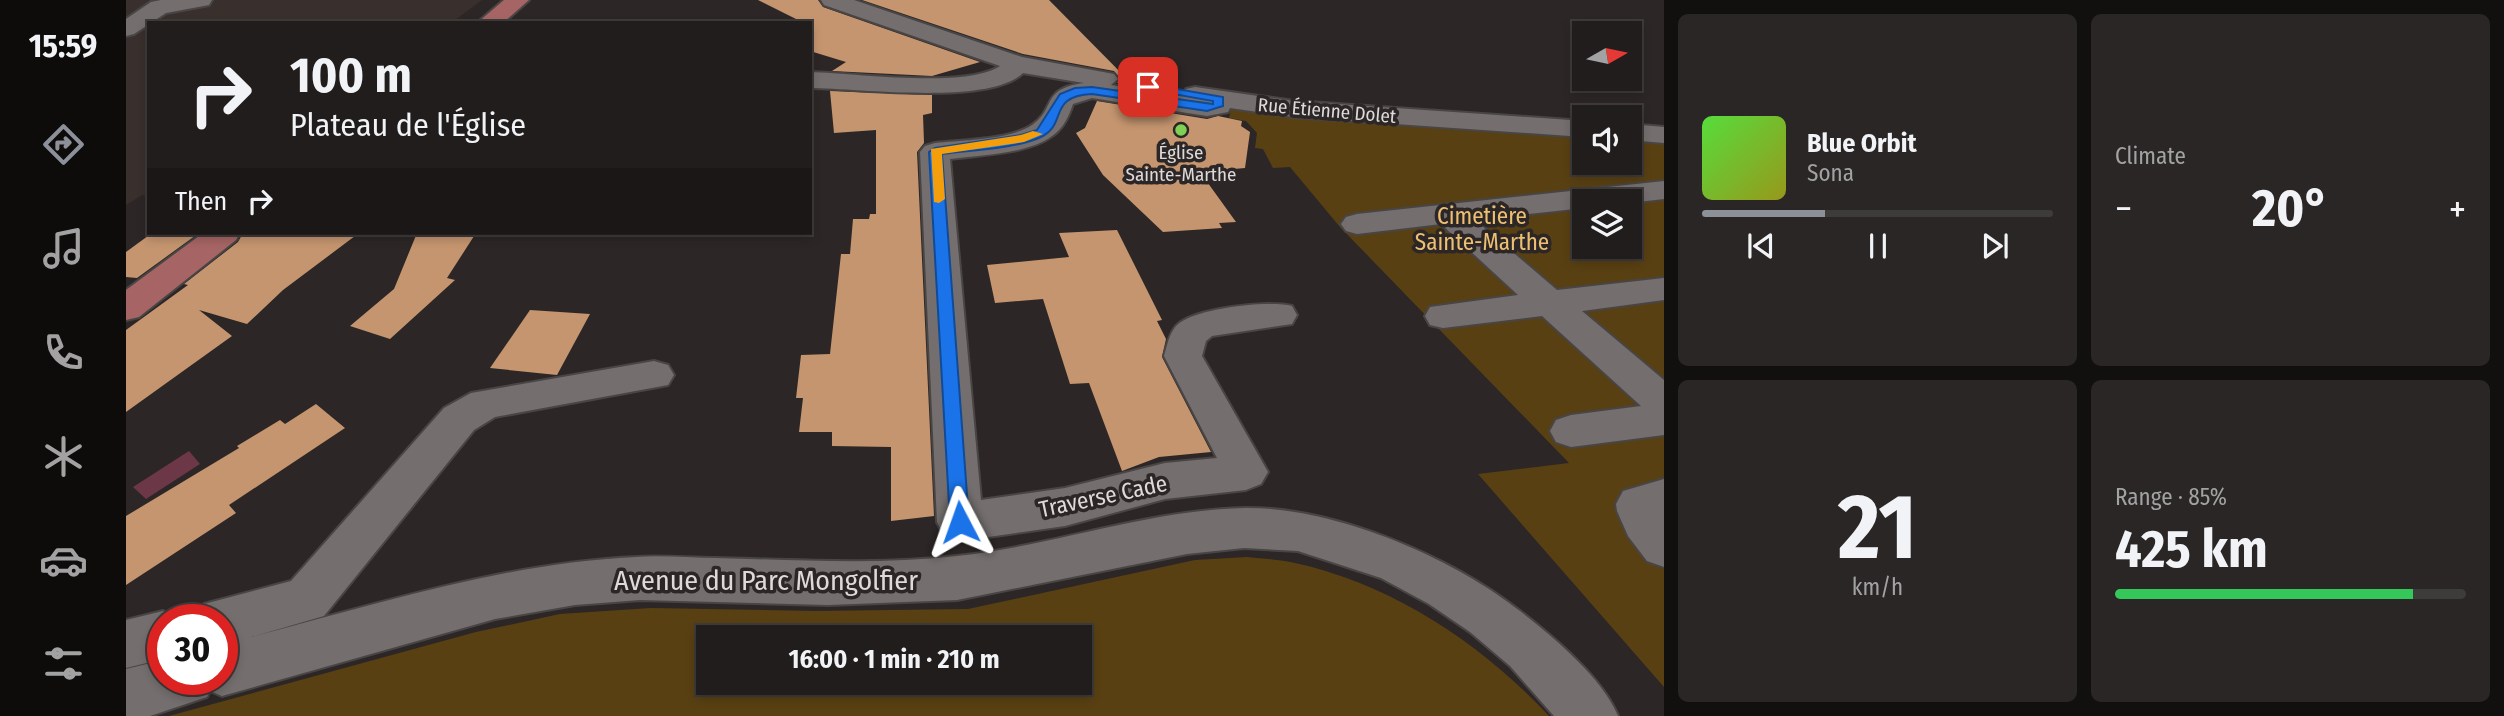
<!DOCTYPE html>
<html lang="en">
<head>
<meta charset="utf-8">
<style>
  body { margin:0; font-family:"Fira Sans Condensed",sans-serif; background:#292625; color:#f1f3f6; height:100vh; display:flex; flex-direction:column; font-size:26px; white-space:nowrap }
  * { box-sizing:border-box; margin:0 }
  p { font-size:23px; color:#a2a2a3 }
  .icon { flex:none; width:38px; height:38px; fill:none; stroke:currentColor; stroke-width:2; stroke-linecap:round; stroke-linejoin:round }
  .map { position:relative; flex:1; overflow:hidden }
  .drawer { display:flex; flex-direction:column; gap:14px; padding:14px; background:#12100f; width:840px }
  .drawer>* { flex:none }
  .guide { position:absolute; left:21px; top:21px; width:665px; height:214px; border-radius:0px; box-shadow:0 4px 10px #0003,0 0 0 2px #3e3b3b; background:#211d1c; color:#f1f3f6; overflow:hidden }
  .needle { width:46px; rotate:81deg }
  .buttons { position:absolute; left:1446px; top:21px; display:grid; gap:14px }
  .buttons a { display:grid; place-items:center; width:70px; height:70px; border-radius:0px; background:#211d1c; box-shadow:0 4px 10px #0003,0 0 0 2px #3e3b3b; font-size:35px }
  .speed { position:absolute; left:21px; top:604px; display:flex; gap:14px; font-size:35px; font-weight:700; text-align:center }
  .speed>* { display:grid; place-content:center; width:91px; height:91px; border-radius:50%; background:#211d1c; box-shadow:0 4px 10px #0003,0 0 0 2px #3e3b3b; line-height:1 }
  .speed .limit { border:10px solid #d22; background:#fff; color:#111 }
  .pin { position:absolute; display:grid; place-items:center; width:60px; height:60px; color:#fff; margin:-30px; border-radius:14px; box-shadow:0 4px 10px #0006 }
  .me { position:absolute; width:77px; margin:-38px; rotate:356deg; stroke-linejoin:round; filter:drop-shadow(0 0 5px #0008) }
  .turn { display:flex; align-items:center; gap:24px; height:147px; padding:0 28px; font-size:32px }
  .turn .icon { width:91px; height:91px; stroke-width:2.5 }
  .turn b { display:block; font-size:49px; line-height:60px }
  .then { display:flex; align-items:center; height:66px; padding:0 28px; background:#0003; gap:14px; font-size:26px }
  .big { font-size:52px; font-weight:700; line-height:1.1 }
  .drawer .widget { flex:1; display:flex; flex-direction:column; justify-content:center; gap:10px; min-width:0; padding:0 24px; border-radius:10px; background:#292625 }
  .drawer .dial { align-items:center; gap:0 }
  .dial b { font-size:91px; line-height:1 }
  .song { display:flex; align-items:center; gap:21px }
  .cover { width:84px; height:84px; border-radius:10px; background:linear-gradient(135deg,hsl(110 70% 55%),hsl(60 70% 35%)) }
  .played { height:7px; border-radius:4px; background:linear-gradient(90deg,#8c9099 35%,#3e3b3b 35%) }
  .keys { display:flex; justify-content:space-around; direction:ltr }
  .heat { display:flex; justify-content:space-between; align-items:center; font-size:38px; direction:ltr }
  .charge { height:10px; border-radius:5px; background:linear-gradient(90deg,#34c759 85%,#3e3b3b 0) }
  .drawer .tiles { flex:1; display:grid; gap:14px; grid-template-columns:repeat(2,1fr) }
  .trip { position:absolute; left:570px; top:625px; width:396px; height:70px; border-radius:0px; background:#211d1c; box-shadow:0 4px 10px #0003,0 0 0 2px #3e3b3b; font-weight:700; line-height:70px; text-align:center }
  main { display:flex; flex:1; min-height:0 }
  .tab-bar { display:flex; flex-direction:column; width:126px; justify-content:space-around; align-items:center; background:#0d0c0b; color:#a2a2a3 }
  .tab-bar .icon { width:49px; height:49px }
  .tab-bar .on { color:#8c9099 }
  .tab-bar b { font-size:32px; color:#f1f3f6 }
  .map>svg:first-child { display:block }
  .built { fill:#392f2c }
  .green { fill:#594013; fill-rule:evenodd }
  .water { fill:#6c3746 }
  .building { fill:#c5956f }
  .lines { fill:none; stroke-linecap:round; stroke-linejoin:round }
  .minor-casing { stroke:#484544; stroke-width:4 }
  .major-casing { stroke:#484544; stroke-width:4 }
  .minor { fill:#746f6e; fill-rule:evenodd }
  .major { fill:#a66564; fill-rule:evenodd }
  .route { fill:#1a73e8; stroke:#114b97; stroke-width:2 }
  .slow { fill:#f59e0b }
  .poi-dot { fill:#7ed153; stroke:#2c2726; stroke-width:2.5 }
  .labels { text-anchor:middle; stroke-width:7; stroke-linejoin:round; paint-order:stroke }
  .far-street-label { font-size:19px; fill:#dddad9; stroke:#2c2726 }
  .far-poi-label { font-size:19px; fill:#dddad9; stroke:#2c2726 }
  .park-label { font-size:23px; fill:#edbf73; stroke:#2c2726 }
  .street-label { font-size:23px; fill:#dddad9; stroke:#2c2726 }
  .near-street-label { font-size:28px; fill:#dddad9; stroke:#2c2726 }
</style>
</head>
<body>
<main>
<nav class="tab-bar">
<b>15:59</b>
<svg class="icon on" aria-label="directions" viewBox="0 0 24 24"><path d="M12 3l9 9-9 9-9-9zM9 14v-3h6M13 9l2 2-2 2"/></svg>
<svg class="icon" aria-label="music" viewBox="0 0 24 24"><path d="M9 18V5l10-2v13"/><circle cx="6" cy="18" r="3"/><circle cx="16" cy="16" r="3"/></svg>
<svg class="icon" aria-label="phone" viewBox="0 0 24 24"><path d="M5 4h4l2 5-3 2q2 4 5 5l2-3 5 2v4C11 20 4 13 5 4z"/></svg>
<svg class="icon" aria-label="climate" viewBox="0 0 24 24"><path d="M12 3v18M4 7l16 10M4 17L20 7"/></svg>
<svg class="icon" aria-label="car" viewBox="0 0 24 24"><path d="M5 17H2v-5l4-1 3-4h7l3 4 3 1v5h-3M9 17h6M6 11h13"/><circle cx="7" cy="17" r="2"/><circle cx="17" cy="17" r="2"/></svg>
<svg class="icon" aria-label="filters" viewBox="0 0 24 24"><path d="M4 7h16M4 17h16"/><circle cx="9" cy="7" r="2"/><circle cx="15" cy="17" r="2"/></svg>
</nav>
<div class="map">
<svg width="1538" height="716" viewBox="0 0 1538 716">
  <rect width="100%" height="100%" fill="#2c2726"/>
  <polygon class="built" points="0,0 356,0 325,23 23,23 23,196 16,195 0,205"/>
  <g class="green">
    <path d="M1106,105L1458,135V163H1503V138L1538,141V687L1352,474L1443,463L1214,227L1164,167L1147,168L1137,149L1129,148L1131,133L1120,121L1103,118ZM1458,201H1503V247H1458Z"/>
    <path d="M1121,557C1137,559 1154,559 1169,563C1266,584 1356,644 1423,716H43L350,632L434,614L525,608L690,611L842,609L1069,560ZM583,637H954V682H583Z"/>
  </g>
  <polygon class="water" points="63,451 74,464 20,499 7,487"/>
  <g class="building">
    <polygon points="632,0 692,0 697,7 854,62 806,76 706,71 720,62 684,51 684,23 678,23"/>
    <polygon points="736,0 923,0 1008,86 991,83 995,79 988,71 897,54"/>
    <polygon points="704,91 806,95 806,113 797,115 798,143 791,152 808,516 765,521 765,447 706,446 706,432 673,432 677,398 670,398 675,355 704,354 715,254 724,254 727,219 743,219 744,214 750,214 750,130 708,133"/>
    <polygon points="971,101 1081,119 1092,116 1116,121 1115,126 1124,132 1119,168 1074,172 1110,222 1093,223 1096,228 1037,232 977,175 950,133 959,128"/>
    <polygon points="991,230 1036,320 1031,321 1040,339 1036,357 1085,452 1033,457 996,471 963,383 944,384 917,299 869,303 861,265 943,257 933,233"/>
    <polygon points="26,233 73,233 11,278 0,277 0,252"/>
    <polygon points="117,233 233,233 157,290 121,324 73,310 106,336 0,412 0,330 62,285 58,284 112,242"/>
    <polygon points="291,233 350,233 321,278 329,280 264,339 224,326 268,289"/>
    <polygon points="404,310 464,314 431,375 364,368"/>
    <polygon points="190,404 219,428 103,505 110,513 0,585 0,516 113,448 111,446 154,420 159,424"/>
  </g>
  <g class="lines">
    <g class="minor-casing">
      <g id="minor">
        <polygon points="35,0 86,0 83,5 40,13 8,34 0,36 0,19 25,2"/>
        <path d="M695,0H728L896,57L988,74L992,79L985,85L1057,96L1060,89L1069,87L1168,101L1458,121V137L1168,117L1104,108L1102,112L1081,116L966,98L947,104C943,116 937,129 926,136C903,154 853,155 824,159L855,500L939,488L1039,463L1091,458L1038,356C1041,346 1043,334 1050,326C1067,308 1143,300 1166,306L1171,315L1166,324L1086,336L1080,341L1076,356L1142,472L1135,484L1120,490L1039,499L939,526L834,541L818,536L811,522L794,152L799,146L809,143C836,140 884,140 906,125C931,108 914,89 958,83L897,73C863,106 732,88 684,88V72C729,73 839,89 874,66L698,5Z"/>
        <polygon points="1503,124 1538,127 1538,143 1503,140"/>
        <polygon points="1538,181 1538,199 1503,203 1458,201 1458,208 1349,220 1431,290 1538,278 1538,300 1456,311 1538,380 1538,435 1445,447 1430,442 1424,431 1430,420 1445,415 1515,406 1416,316 1317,328 1304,325 1299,316 1304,307 1392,295 1315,224 1231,234 1220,231 1215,224 1220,217 1231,214"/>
        <path d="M528,361L542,365L548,375L542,385L369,417L348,430L198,616L125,637C252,604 379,563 510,557C537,555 564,558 590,558C670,560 752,565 831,556C927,546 1021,510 1119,508C1208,507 1324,556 1394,611C1427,637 1476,677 1492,716H1428L1384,666L1344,632L1303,604L1255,578L1172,551L1118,548L1061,554L831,600L702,605L514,600L449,605L369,619L96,696L84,691L81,697L24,716H0V669L37,660V679H96V620H71L78,604L165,581L318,408L345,393Z"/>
        <polygon points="1538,479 1538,567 1521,561 1502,536 1491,511 1490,504 1497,491"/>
        <polygon points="37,611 56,620 37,620 37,659 0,668 0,620"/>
      </g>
    </g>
    <g class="major-casing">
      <g id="major">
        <polygon points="378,0 403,0 377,23 351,23"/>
        <polygon points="77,233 114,233 110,240 13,317 0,320 0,290"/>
      </g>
    </g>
    <use href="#minor" class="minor"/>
    <use href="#major" class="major"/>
  </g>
  <path class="route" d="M1022,84L1097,97V106L1081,111L966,94C922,96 941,123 917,136C891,149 845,150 816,154L843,522L840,527L834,530L827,527L824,522L803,152L809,148L895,135L911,130L934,94L949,88L966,87L1087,104V101L1019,89V85Z"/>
  <polygon class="slow" points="907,131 917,134 898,142 816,154 819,199 813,203 808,202 805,149 895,135"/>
  <circle class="poi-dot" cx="1055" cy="130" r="7"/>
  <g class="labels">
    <g class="far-street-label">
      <text transform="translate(1201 110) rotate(5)" y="7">Rue Étienne Dolet</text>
    </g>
    <g class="far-poi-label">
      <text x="1055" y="159">Église<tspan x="1055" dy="22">Sainte-Marthe</tspan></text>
    </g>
    <g class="park-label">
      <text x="1356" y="224">Cimetière<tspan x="1356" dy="26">Sainte-Marthe</tspan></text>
    </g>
    <g class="street-label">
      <text transform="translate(977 496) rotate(-12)" y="8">Traverse Cade</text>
    </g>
    <g class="near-street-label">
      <text x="640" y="590">Avenue du Parc Mongolfier</text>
    </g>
  </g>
</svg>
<div class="buttons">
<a><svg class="needle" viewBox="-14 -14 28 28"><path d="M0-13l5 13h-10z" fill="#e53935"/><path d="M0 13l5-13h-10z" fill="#a2a2a3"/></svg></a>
<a><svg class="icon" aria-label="sound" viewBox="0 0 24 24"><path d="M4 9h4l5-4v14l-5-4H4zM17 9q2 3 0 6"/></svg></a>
<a><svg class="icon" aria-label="layers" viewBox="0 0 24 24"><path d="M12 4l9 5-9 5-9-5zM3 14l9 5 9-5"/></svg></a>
</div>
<div class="speed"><div class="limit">30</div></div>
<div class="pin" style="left:1022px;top:87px;background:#d93025"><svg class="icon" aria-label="arrive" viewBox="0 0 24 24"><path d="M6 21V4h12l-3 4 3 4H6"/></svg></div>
<svg class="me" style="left:834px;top:522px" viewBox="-20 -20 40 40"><path d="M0-17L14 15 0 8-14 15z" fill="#1a73e8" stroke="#fff" stroke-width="4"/></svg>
<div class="trip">16:00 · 1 min · 210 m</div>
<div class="guide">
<div class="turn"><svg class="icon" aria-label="right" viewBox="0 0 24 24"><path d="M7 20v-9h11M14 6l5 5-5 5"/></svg><div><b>100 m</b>Plateau de l'Église</div></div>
<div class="then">Then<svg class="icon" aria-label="right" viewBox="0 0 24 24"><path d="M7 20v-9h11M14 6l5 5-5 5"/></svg></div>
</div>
</div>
<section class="drawer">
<div class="tiles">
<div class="widget">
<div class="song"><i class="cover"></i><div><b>Blue Orbit</b><p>Sona</p></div></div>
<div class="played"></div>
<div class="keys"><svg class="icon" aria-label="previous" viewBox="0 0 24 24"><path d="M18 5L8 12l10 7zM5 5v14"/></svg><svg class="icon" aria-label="pause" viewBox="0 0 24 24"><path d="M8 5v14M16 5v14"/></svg><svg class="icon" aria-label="next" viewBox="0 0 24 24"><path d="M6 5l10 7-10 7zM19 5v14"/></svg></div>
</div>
<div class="widget"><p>Climate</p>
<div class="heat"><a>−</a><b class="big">20°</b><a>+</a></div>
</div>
<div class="widget dial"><b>21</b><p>km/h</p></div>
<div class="widget"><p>Range · 85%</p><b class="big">425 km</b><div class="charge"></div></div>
</div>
</section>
</main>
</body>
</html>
